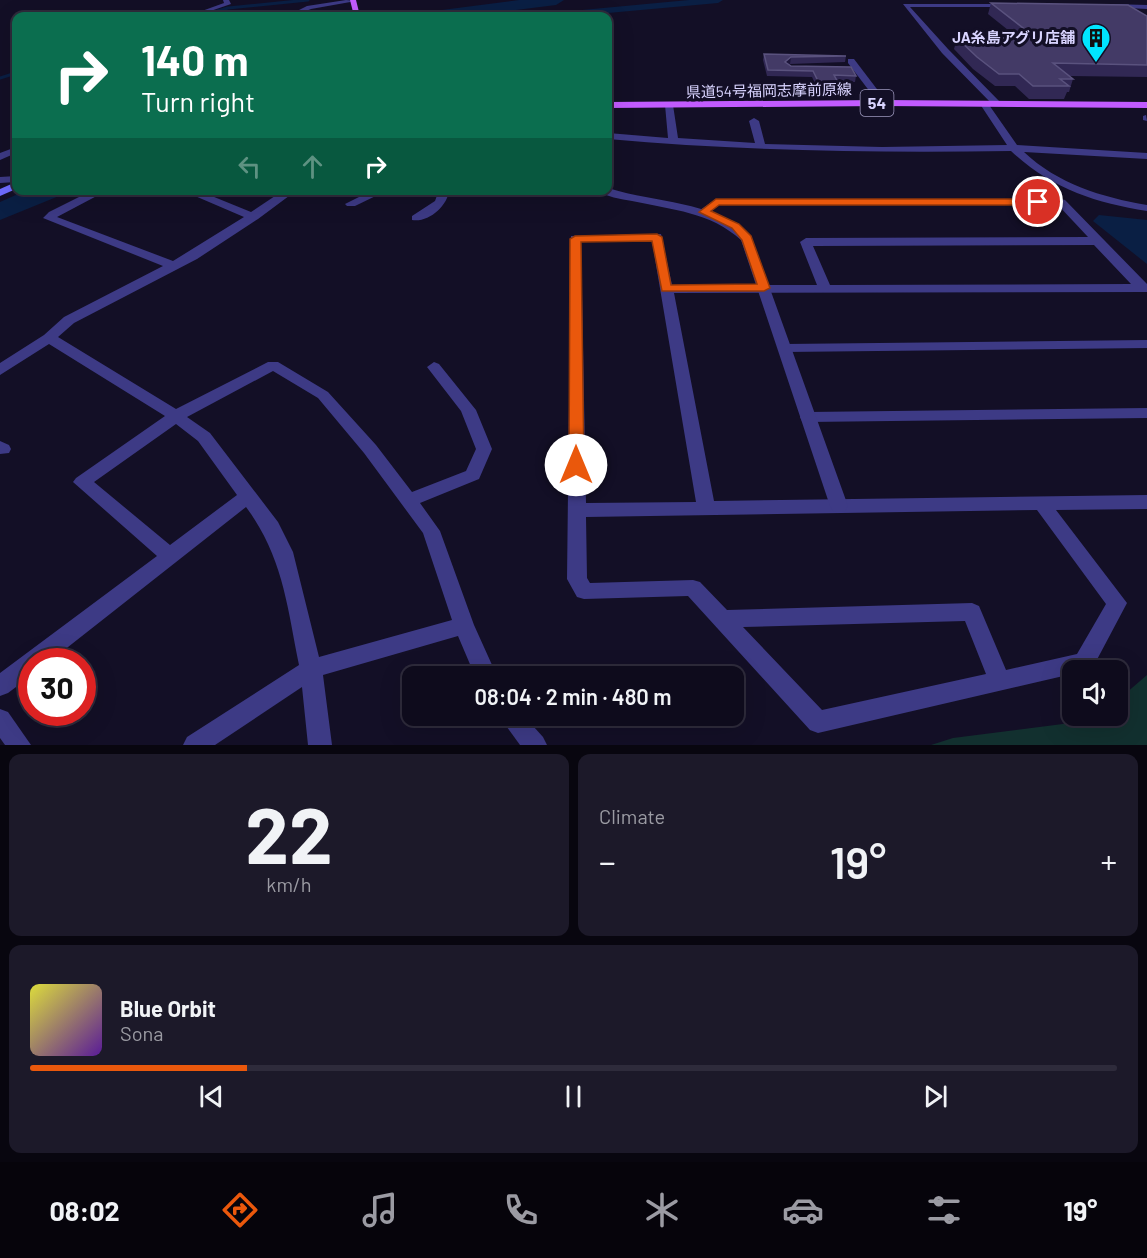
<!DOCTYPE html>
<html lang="en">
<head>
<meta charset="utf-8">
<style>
  body { margin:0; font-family:Barlow,"Noto Sans JP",sans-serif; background:#1c1929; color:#f1f3f6; height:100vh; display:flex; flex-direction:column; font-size:22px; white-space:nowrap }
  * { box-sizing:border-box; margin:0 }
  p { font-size:20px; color:#9b9ba3 }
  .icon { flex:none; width:33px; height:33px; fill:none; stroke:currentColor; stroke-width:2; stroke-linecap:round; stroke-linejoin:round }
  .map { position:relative; height:745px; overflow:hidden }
  .details { display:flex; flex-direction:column; gap:9px; padding:9px; background:#08060f; flex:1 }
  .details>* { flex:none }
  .banner { position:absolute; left:12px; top:12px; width:600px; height:183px; border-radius:12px; box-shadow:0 6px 24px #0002,0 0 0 2px #2e2b3b; background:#0b6e4f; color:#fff; overflow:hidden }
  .buttons { position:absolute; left:1062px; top:660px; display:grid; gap:12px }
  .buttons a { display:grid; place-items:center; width:66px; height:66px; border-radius:12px; background:#0e0b1c; box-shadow:0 6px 24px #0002,0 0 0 2px #2e2b3b; font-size:30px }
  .speed { position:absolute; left:18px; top:648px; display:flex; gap:12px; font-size:30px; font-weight:700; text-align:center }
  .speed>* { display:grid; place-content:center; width:78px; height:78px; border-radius:50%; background:#0e0b1c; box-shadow:0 6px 24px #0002,0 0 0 2px #2e2b3b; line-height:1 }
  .speed .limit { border:9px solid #d22; background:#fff; color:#111 }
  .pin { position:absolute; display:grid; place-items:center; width:51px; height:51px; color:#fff; margin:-26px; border:3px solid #fff; border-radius:50%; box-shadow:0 2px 6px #0007 }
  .me { position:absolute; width:66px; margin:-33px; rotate:0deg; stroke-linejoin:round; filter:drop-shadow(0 0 4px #0008) }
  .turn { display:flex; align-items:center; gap:21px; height:126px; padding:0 30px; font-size:27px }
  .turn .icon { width:78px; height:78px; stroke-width:2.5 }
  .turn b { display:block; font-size:42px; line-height:51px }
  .lanes { display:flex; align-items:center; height:57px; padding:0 30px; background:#0003; justify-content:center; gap:30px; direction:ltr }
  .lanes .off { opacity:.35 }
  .big { font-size:45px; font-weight:600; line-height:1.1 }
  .details .card { flex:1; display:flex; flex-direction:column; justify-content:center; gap:9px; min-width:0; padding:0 21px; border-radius:12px; background:#1c1929 }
  .details .dial { align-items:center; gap:0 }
  .dial b { font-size:78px; line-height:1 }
  .song { display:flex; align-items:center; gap:18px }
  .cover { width:72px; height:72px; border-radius:9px; background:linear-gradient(135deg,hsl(60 70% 55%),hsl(270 70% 35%)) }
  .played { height:6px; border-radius:3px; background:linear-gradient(90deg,#ea580c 20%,#2e2b3b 20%) }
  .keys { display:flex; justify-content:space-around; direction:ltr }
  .heat { display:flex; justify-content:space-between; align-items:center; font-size:33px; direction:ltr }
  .details .tiles { flex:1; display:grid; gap:9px; grid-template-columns:1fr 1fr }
  .card:last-child { grid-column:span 2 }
  .trip { position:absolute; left:402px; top:666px; width:342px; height:60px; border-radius:12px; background:#0e0b1c; box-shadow:0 6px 24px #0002,0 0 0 2px #2e2b3b; font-weight:600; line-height:60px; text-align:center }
  .dock { display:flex; height:96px; justify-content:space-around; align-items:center; background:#06040b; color:#9b9ba3 }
  .dock .icon { width:42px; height:42px }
  .dock .current { color:#ea580c }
  .dock b { font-size:27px; color:#f1f3f6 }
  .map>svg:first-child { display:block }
  .green { fill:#12302f }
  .water { fill:#0a1f44 }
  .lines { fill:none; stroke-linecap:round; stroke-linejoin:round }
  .stream { stroke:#0a1f44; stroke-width:3 }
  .canal { fill:#0a1f44; fill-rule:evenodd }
  .river { fill:#0a1f44; fill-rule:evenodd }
  .minor { fill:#3d3a85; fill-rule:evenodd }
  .tertiary { fill:#3d3a85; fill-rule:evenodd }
  .secondary { fill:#6f6bff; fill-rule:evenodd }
  .primary { fill:#c25bff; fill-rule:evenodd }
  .wall { fill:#312854 }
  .shaded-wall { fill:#1d163a }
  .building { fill:#433a66; stroke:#5a527e; stroke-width:1.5 }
  .route { fill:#ea580c; stroke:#983908; stroke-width:1.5 }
  .labels { text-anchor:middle; stroke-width:6; stroke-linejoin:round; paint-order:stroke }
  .far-poi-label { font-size:15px; font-weight:bold; fill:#d9d4ff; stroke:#130f26; text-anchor:end }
  .far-street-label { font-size:15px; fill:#d9d4ff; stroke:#130f26 }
  .shield { fill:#130f26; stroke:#9e99be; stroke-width:1.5 }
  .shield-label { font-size:16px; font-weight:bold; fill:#d9d4ff }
</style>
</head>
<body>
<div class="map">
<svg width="1147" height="745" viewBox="0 0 1147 745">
  <rect width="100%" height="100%" fill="#130f26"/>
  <polygon class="green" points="1147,675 1147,745 931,745 953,738 1094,720 1100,716 1118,716 1118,700"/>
  <polygon class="water" points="1099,215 1147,220 1147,264 1093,221"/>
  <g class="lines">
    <g class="stream">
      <polyline points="200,16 228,8 308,0"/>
      <polyline points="0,78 16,73"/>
    </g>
    <polygon class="canal" points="689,0 723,0 718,3 575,16 545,16 550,13"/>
    <g class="river">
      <polygon points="519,0 564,0 556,5 468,16 426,16 434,11"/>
      <polygon points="27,190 63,190 59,196 0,220 0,202"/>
    </g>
    <g class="minor">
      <polygon points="223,0 229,0 231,4 196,16 188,16 224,3"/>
      <polygon points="346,0 356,1 311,9 294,16 287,16 307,6"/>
      <polygon points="903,4 1011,4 1009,7 910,7 948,49 1000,102 1000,106 994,106 942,53"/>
      <polygon points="1111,4 1147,5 1147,9 1109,7"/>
      <polygon points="848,59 854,59 886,101 886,105 880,105 848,63"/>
      <path d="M984,101L987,102L1017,145L1147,153V159L1024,152C1058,184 1101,197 1147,205V211C1095,203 1050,188 1011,151C876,153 742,151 608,139V133L668,138L665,105L669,102L673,105L678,138L755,143L749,121L754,118L759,121L765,144L882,147L1007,145L980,104Z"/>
      <polygon points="1146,115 1147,121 1143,120 1143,116"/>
      <polygon points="16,147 16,153 0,160 0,153"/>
      <path d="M93,190H108L57,217L173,261L244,217L181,190H197L251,212L284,190H297L258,219L197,259L74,323L58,337L176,409L268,362H278L328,392L376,445L412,492L466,471L476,449L461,411L427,367L434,362L439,364L476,410L492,449L479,479L420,503L440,531L474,625L497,676H475L458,636L323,675L332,745H308L302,687L215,745H183L187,737L299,665C287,606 283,557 246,507L49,662H32V675L8,693L0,696V673L157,556L73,482L76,478L165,416L49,344L0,375V363L44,335L64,317L163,266L43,218L49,212ZM273,371L318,398L364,453L423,533L452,620L319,657L293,552L278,522L210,433L187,417ZM176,424L198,441L237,495L170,545L94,482Z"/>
      <polygon points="373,190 388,190 355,206 347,206 345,204"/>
      <path d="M439,190H449C448,206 428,223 412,220V216L435,201Z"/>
      <polygon points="483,190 494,190 495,192 490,195"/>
      <path d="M716,199H1061L1065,200L1147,284V292L674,293L714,501L1147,495V509L1056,510L1127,603L1092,669L1072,670V674L818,733L810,730L688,596L584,599L577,597L567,579L571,236L661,234L672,285H817L800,242L806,238L1088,237L1058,205H719L708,214H700V210ZM652,241L696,502L586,503L581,242ZM1094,245L1131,284L830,285L813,246ZM1037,510L1106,604L1077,654L1006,670L979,606L972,603L727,610L700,582L693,580L590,583L587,578L586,517ZM965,621L986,674L822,710L743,627Z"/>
      <polygon points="1147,340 1147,348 785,352 778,348 785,344"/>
      <polygon points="1147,408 1147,418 808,422 802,421 800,417 802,413 808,412"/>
      <polygon points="0,441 9,445 11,449 9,453 0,454"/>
      <polygon points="0,709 8,712 31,745 5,745 0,738"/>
      <polygon points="499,716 524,716 543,737 547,745 520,745"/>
    </g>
    <g class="tertiary">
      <polygon points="16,176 16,182 0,183 0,177"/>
      <path d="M608,188C659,204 708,199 751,236L848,506L845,511L839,513L833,511L830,506L741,240C710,212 673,210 632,201C621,199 606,197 597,190H608Z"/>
    </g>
    <polygon class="secondary" points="16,182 16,189 0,196 0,189"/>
    <g class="primary">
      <polygon points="350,0 356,0 360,16 354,16"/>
      <polygon points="883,100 1147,102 1147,108 883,106 608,108 608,102"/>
    </g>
  </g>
  <g class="wall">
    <polygon points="991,3 1147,16 1147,77 1069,76 1073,79 1069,92 1067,92 1064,99 1029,99 1015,86 995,86 973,69 954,49 957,38 1018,38 988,14"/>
    <polygon points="764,54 846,56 845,62 790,64 789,65 791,66 856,76 855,82 838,82 841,88 840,95 820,94 812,77 767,76 763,60"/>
  </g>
  <polygon class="shaded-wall" points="791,57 790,64 784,69 785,62"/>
  <g class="building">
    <polygon points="991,3 1128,5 1147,16 1147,65 1053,63 1073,79 1060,79 1069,86 1033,86 1019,74 999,74 977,57 957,38 1036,38"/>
    <polygon points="764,54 846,56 791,57 785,62 791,66 851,67 856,76 834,75 841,88 821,87 813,71 768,70"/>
  </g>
  <polygon class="route" points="716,199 1038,199 1043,202 1038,205 719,205 711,211 739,224 751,236 770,288 764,291 662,291 652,241 581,242 584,465 582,469 571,469 569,465 570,239 575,236 657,234 662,237 671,285 757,284 742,240 732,228 699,212"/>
  <defs>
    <g id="building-pin" transform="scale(1.5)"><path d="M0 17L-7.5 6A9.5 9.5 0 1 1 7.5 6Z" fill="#00e5ff" stroke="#130f26"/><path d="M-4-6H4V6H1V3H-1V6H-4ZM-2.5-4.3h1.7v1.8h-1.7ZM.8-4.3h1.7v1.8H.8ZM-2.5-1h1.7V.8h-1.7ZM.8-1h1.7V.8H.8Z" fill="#111"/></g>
  </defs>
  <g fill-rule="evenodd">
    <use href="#building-pin" x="1096" y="38"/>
  </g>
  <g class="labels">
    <g class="far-poi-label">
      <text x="1075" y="43">JA糸島アグリ店舗</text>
    </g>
    <g class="far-street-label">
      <text transform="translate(769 91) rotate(-1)" y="5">県道54号福岡志摩前原線</text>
    </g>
    <rect class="shield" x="860.5" y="90" width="33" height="26" rx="4.5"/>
    <g class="shield-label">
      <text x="877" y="109">54</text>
    </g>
  </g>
</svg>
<div class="buttons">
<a><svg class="icon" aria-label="sound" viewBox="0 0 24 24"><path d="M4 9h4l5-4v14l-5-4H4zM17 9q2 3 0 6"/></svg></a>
</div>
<div class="speed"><div class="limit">30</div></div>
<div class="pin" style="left:1038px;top:202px;background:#d93025"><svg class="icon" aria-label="arrive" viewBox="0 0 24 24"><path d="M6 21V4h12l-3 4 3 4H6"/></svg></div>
<svg class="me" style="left:576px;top:465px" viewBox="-20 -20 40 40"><circle r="19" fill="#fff"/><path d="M0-13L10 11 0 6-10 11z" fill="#ea580c"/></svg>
<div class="trip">08:04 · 2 min · 480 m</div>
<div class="banner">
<div class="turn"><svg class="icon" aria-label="right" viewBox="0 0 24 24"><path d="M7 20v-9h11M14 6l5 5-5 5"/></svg><div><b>140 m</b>Turn right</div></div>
<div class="lanes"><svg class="icon off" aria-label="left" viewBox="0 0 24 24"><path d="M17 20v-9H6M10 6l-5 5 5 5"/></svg><svg class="icon off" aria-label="ahead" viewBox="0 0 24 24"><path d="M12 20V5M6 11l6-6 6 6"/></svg><svg class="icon" aria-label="right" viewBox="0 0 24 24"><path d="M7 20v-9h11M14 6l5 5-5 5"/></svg></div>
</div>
</div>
<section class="details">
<div class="tiles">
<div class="card dial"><b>22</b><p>km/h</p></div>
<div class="card"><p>Climate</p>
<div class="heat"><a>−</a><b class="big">19°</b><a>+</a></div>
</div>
<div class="card">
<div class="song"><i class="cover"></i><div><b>Blue Orbit</b><p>Sona</p></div></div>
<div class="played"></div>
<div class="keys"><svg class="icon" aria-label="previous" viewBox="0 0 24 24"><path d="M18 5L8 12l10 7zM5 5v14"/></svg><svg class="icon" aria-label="pause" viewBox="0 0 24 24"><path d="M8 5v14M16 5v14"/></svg><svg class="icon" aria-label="next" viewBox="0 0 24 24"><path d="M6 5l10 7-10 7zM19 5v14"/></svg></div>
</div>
</div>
</section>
<nav class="dock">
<b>08:02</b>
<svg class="icon current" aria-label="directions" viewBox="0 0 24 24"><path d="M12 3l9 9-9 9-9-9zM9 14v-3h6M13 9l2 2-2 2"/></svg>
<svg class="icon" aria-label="music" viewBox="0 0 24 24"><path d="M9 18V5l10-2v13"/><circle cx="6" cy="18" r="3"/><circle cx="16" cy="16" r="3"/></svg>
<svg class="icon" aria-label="phone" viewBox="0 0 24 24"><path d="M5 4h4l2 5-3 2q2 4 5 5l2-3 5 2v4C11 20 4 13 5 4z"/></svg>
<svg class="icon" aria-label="climate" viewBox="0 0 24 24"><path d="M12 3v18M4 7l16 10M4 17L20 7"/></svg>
<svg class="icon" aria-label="car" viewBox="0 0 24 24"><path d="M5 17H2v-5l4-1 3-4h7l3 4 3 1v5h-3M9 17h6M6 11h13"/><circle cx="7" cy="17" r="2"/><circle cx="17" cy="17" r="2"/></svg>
<svg class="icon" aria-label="filters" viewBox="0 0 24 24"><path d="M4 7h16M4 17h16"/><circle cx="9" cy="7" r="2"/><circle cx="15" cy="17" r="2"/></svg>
<b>19°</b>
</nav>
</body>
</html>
